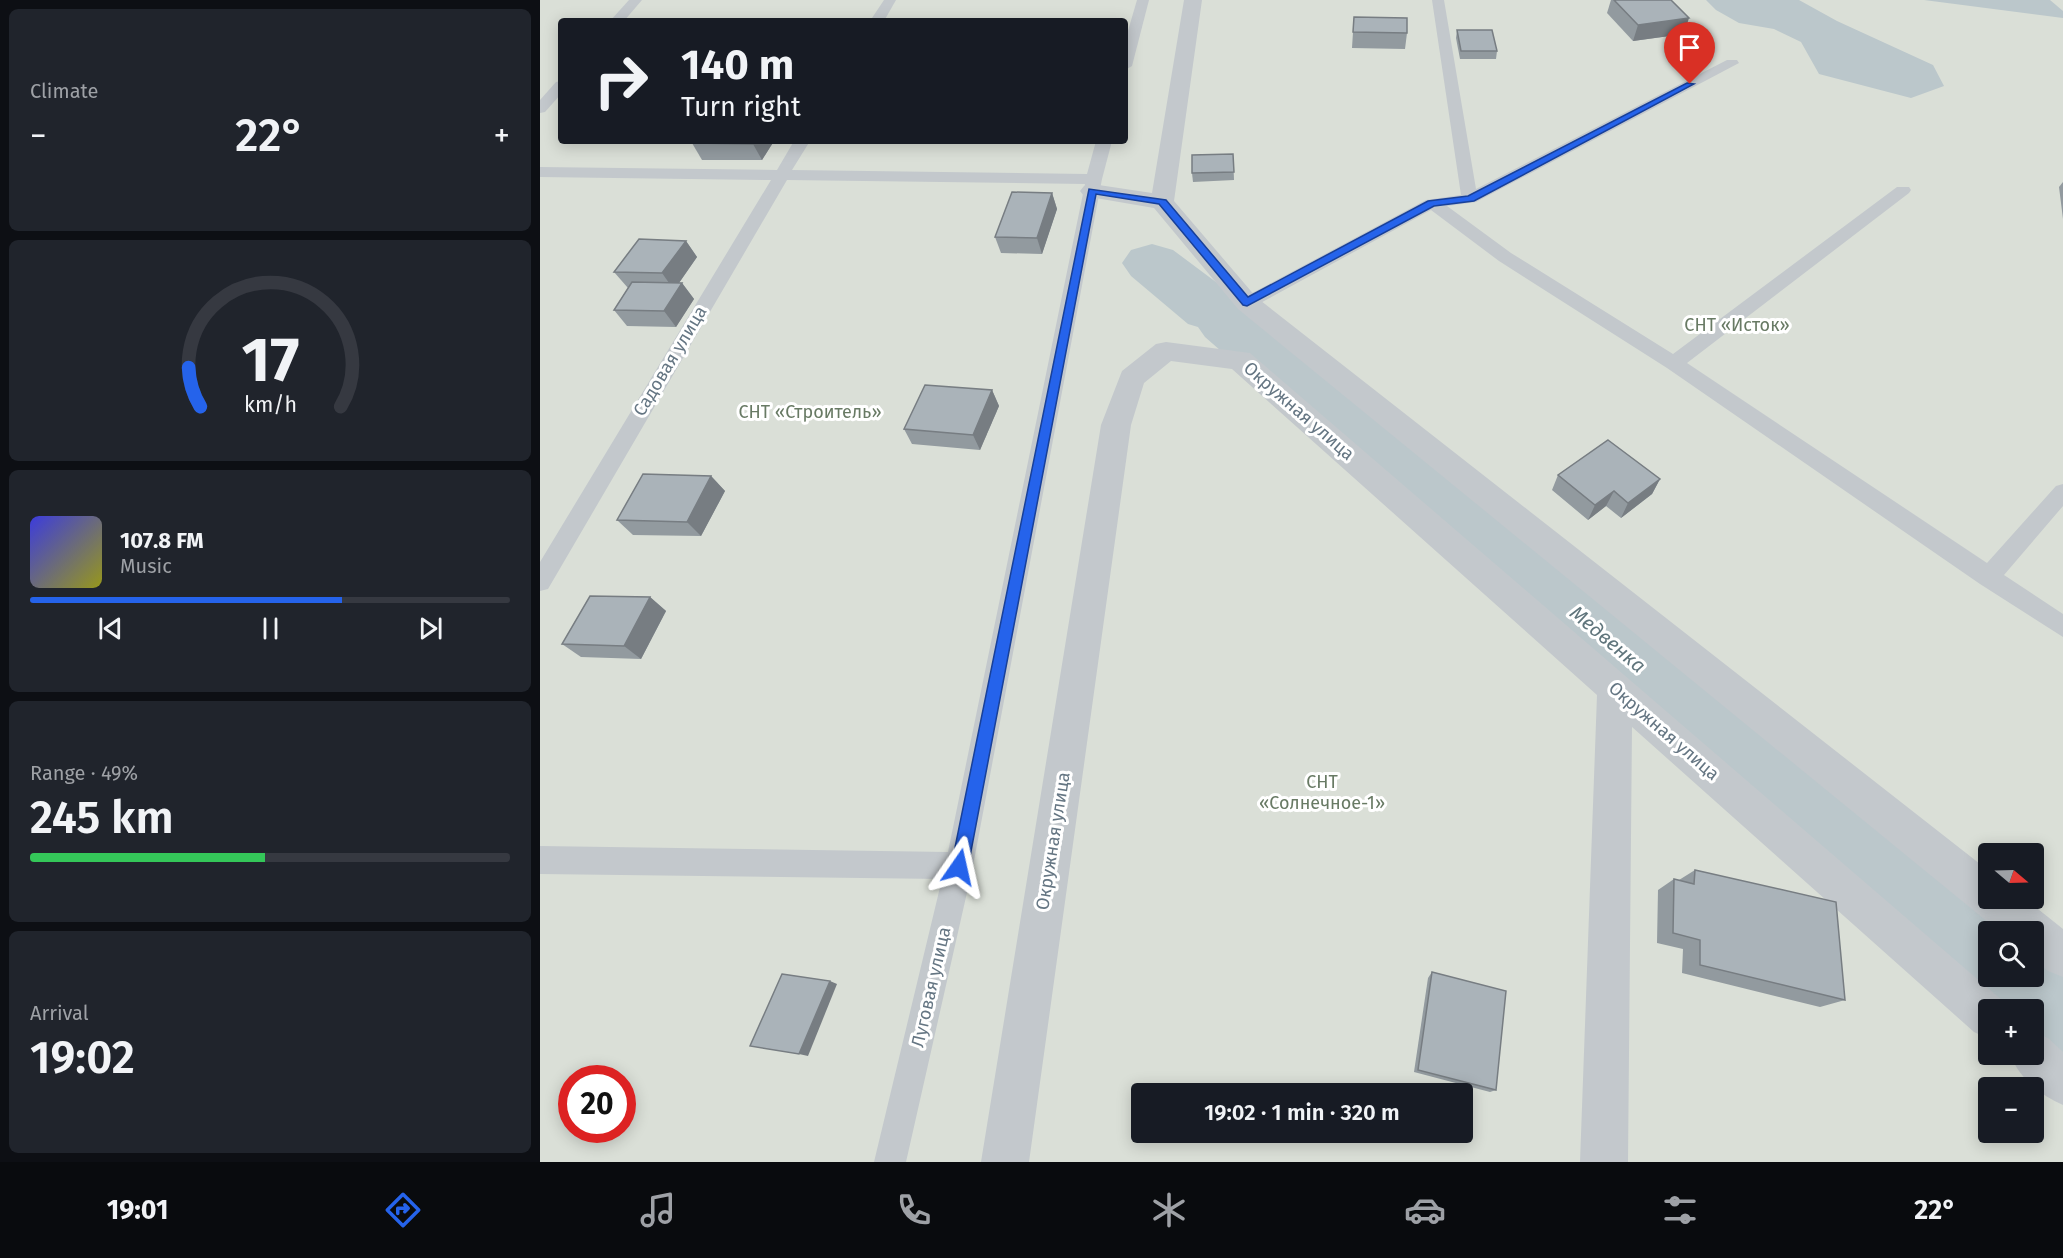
<!DOCTYPE html>
<html lang="en">
<head>
<meta charset="utf-8">
<style>
  body { margin:0; font-family:"Fira Sans",sans-serif; background:#20242c; color:#f1f3f6; height:100vh; display:flex; flex-direction:column; font-size:22px; white-space:nowrap }
  * { box-sizing:border-box; margin:0 }
  p { font-size:20px; color:#9ea1a6 }
  .icon { flex:none; width:33px; height:33px; fill:none; stroke:currentColor; stroke-width:2; stroke-linecap:round; stroke-linejoin:round }
  .map { position:relative; flex:1; overflow:hidden }
  .sheet { display:flex; flex-direction:column; gap:9px; padding:9px; background:#0d0f14; width:540px }
  .sheet>* { flex:none }
  .top-card { position:absolute; left:18px; top:18px; width:570px; height:126px; border-radius:6px; box-shadow:0 3px 15px #0003; background:#171b24; color:#f1f3f6; overflow:hidden }
  .needle { width:39px; rotate:109deg }
  .fabs { position:absolute; left:1438px; top:843px; display:grid; gap:12px }
  .fabs a { display:grid; place-items:center; width:66px; height:66px; border-radius:6px; background:#171b24; box-shadow:0 3px 15px #0003; font-size:30px }
  .speed { position:absolute; left:18px; top:1065px; display:flex; gap:12px; font-size:30px; font-weight:700; text-align:center }
  .speed>* { display:grid; place-content:center; width:78px; height:78px; border-radius:50%; background:#171b24; box-shadow:0 3px 15px #0003; line-height:1 }
  .speed .limit { border:9px solid #d22; background:#fff; color:#111 }
  .pin { position:absolute; display:grid; place-items:center; width:51px; height:51px; color:#fff; margin:-62px -26px; border-radius:50% 50% 50% 0; rotate:-45deg; box-shadow:0 0 6px #0007 }
  .pin .icon { rotate:45deg }
  .me { position:absolute; width:66px; margin:-33px; rotate:11deg; stroke-linejoin:round; filter:drop-shadow(0 0 4px #0008) }
  .turn { display:flex; align-items:center; gap:21px; height:126px; padding:0 24px; font-size:27px }
  .turn .icon { width:78px; height:78px; stroke-width:2.5 }
  .turn b { display:block; font-size:42px; line-height:51px }
  .big { font-size:45px; font-weight:600; line-height:1.1 }
  .sheet .tile { flex:1; display:flex; flex-direction:column; justify-content:center; gap:9px; min-width:0; padding:0 21px; border-radius:9px; background:#20242c }
  .sheet .dial { align-items:center; gap:0 }
  .dial svg { height:156px; overflow:visible; fill:none; stroke:#363941; stroke-width:7; stroke-linecap:round; text-anchor:middle }
  .dial text { fill:#f1f3f6; stroke:none }
  .song { display:flex; align-items:center; gap:18px }
  .cover { width:72px; height:72px; border-radius:9px; background:linear-gradient(135deg,hsl(240 70% 55%),hsl(60 70% 35%)) }
  .played { height:6px; border-radius:3px; background:linear-gradient(90deg,#2563eb 65%,#363941 65%) }
  .keys { display:flex; justify-content:space-around; direction:ltr }
  .heat { display:flex; justify-content:space-between; align-items:center; font-size:33px; direction:ltr }
  .charge { height:9px; border-radius:4px; background:linear-gradient(90deg,#34c759 49%,#363941 0) }
  .trip { position:absolute; left:591px; top:1083px; width:342px; height:60px; border-radius:6px; background:#171b24; box-shadow:0 3px 15px #0003; font-weight:600; line-height:60px; text-align:center }
  .tab-bar { display:flex; height:96px; justify-content:space-around; align-items:center; background:#090b0e; color:#9ea1a6 }
  .tab-bar .icon { width:42px; height:42px }
  .tab-bar .current { color:#2563eb }
  .tab-bar b { font-size:27px; color:#f1f3f6 }
  main { display:flex; flex:1; min-height:0 }
  .map>svg:first-child { display:block }
  .green { fill:#dadfd7; fill-rule:evenodd }
  .water { fill:#bbc7cb }
  .lines { fill:none; stroke-linecap:round; stroke-linejoin:round }
  .river { fill:#bbc7cb; fill-rule:evenodd }
  .lane { fill:#c3c8cc; fill-rule:evenodd }
  .street { fill:#c3c8cc; fill-rule:evenodd }
  .wall { fill:#929a9f }
  .shaded-wall { fill:#777d82 }
  .building { fill:#aab3b9; stroke:#777d82; stroke-width:1.5 }
  .route { fill:#2563eb; stroke:#184099; stroke-width:1.5 }
  .labels { text-anchor:middle; stroke-width:6; stroke-linejoin:round; paint-order:stroke }
  .park-label { font-size:18px; fill:#687a64; stroke:#fff }
  .street-label { font-size:18px; fill:#657683; stroke:#fff }
  .water-label { font-size:20px; font-style:italic; fill:#60757c; stroke:#fff }
</style>
</head>
<body>
<main>
<section class="sheet">
<div class="tile"><p>Climate</p>
<div class="heat"><a>−</a><b class="big">22°</b><a>+</a></div>
</div>
<div class="tile dial"><svg viewBox="0 0 100 80">
<path d="M14 69A42 42 0 1 1 86 69"/>
<path d="M14 69A42 42 0 0 1 8 49" stroke="#2563eb"/>
<text x="50" y="56" font-size="32" font-weight="700">17</text>
<text x="50" y="72" font-size="11">km/h</text>
</svg></div>
<div class="tile">
<div class="song"><i class="cover"></i><div><b>107.8 FM</b><p>Music</p></div></div>
<div class="played"></div>
<div class="keys"><svg class="icon" aria-label="previous" viewBox="0 0 24 24"><path d="M18 5L8 12l10 7zM5 5v14"/></svg><svg class="icon" aria-label="pause" viewBox="0 0 24 24"><path d="M8 5v14M16 5v14"/></svg><svg class="icon" aria-label="next" viewBox="0 0 24 24"><path d="M6 5l10 7-10 7zM19 5v14"/></svg></div>
</div>
<div class="tile"><p>Range · 49%</p><b class="big">245 km</b><div class="charge"></div></div>
<div class="tile"><p>Arrival</p><b class="big">19:02</b></div>
</section>
<div class="map">
<svg width="1523" height="1162" viewBox="0 0 1523 1162">
  <rect width="100%" height="100%" fill="#fafaf8"/>
  <path class="green" d="M0,0H1523V1162H0ZM21,21H585V141H21ZM1449,854H1494V898H1449ZM1449,932H1494V976H1449ZM1449,1010H1494V1054H1449ZM32,1078H82V1130H32ZM1449,1088H1494V1132H1449ZM602,1094H922V1132H602Z"/>
  <g class="water">
    <polygon points="1166,0 1259,0 1297,21 1393,65 1404,86 1371,98 1279,74 1261,42 1234,29 1199,23 1176,10"/>
    <polygon points="1384,0 1510,0 1523,11 1523,18"/>
  </g>
  <g class="lines">
    <path class="river" d="M612,244L633,250L692,294L698,304L709,307L1449,892V898C1466,898 1483,917 1490,932H1449V976H1494V933L1511,940L1523,950V1069L1489,1054H1494V1010H1449V1020L1439,1012L1434,999L1414,990L665,337L658,327L648,324L591,276L582,263L591,250Z"/>
    <g class="lane">
      <polygon points="89,0 102,0 84,21 70,21"/>
      <polygon points="344,0 356,0 344,21 330,21"/>
      <polygon points="597,0 609,0 592,66 585,70 585,41"/>
      <polygon points="892,0 904,0 936,189 1187,60 1197,60 1199,63 936,202 907,206 971,253 1133,354 1357,187 1369,187 1371,190 1369,193 1147,363 1447,563 1516,486 1523,484 1523,506 1464,575 1523,614 1523,637 1440,584 1127,368 959,261 891,210 713,307 701,307 698,303 701,299 886,200 921,195"/>
      <polygon points="21,81 21,94 5,112 0,113 0,100 16,82"/>
      <polygon points="254,141 270,141 252,170 547,174 556,141 572,141 562,179 433,866 366,1162 334,1162 402,879 0,874 0,846 408,852 545,184 247,180 8,589 0,591 0,562 231,180 0,177 0,167 237,170"/>
    </g>
    <g class="street">
      <polygon points="644,0 662,0 634,201 716,297 1449,871 1449,898 1484,898 1523,929 1523,977 1508,971 1494,960 1494,932 1460,932 698,309 614,208 544,196 540,191 544,186 552,184 612,193"/>
      <polygon points="626,342 710,353 1464,1002 1468,1010 1449,1010 1449,1039 1434,1032 1092,727 1088,1162 1040,1162 1057,695 692,369 631,361 604,383 591,425 489,1162 441,1162 561,425 582,371 616,344"/>
      <path d="M1494,1032L1508,1038L1523,1052V1105C1500,1095 1479,1078 1470,1054H1494Z"/>
    </g>
  </g>
  <g class="wall">
    <polygon points="1071,0 1131,0 1144,34 1093,41 1067,13"/>
    <polygon points="814,17 867,33 865,49 812,48"/>
    <polygon points="917,30 957,51 956,59 920,59 916,38"/>
    <polygon points="153,141 234,141 222,160 162,160 152,143"/>
    <polygon points="693,154 694,180 653,182 652,173"/>
    <polygon points="1523,182 1523,219 1519,187"/>
    <polygon points="512,193 517,209 502,254 461,253 455,237"/>
    <polygon points="146,241 157,257 139,283 142,283 154,299 136,327 87,326 74,310 88,288 74,272"/>
    <polygon points="452,390 459,406 440,450 372,444 364,429"/>
    <polygon points="1018,475 1120,479 1112,494 1081,518 1066,506 1048,520 1012,490"/>
    <polygon points="171,476 185,491 161,536 93,535 77,520"/>
    <polygon points="110,597 126,611 101,659 41,657 22,644"/>
    <polygon points="1155,870 1305,1000 1280,1007 1142,973 1143,949 1117,943 1118,890 1134,879 1139,880"/>
    <polygon points="892,972 956,1090 950,1092 874,1072 888,978"/>
  </g>
  <g class="shaded-wall">
    <polygon points="1149,18 1144,34 1093,41 1098,25"/>
    <polygon points="214,141 234,141 222,160 213,144"/>
    <polygon points="512,193 517,209 502,254 497,238"/>
    <polygon points="146,241 157,257 134,290 122,273"/>
    <polygon points="142,283 154,299 136,327 124,311"/>
    <polygon points="452,390 459,406 440,450 433,435"/>
    <polygon points="171,476 185,491 161,536 147,522"/>
    <polygon points="1120,479 1112,494 1081,518 1088,503"/>
    <polygon points="1074,491 1066,506 1048,520 1055,505"/>
    <polygon points="110,597 126,611 101,659 84,646"/>
    <polygon points="290,981 297,984 268,1056 259,1054"/>
  </g>
  <g class="building">
    <polygon points="1074,0 1131,0 1149,18 1098,25"/>
    <polygon points="814,17 867,18 867,33 813,32"/>
    <polygon points="917,30 952,30 957,51 921,51"/>
    <polygon points="153,141 214,141 213,144 152,143"/>
    <polygon points="693,154 694,172 652,173 652,155"/>
    <polygon points="472,192 512,193 497,238 455,237"/>
    <polygon points="99,239 146,241 122,273 74,272"/>
    <polygon points="92,282 142,283 124,311 74,310"/>
    <polygon points="385,385 452,390 433,435 364,429"/>
    <polygon points="1068,440 1120,479 1088,503 1074,491 1055,505 1018,475"/>
    <polygon points="103,474 171,476 147,522 77,520"/>
    <polygon points="50,596 110,597 84,646 22,644"/>
    <polygon points="1155,870 1296,902 1305,1000 1160,965 1160,940 1133,933 1134,879 1154,884"/>
    <polygon points="892,972 966,991 956,1090 878,1070"/>
    <polygon points="242,974 290,981 259,1054 210,1046"/>
  </g>
  <polygon class="route" points="1147,83 1154,84 934,201 894,206 707,306 703,305 619,204 556,194 428,867 425,872 419,875 414,872 411,867 549,189 626,200 708,297 888,201 928,196"/>
  <g class="labels">
    <g class="park-label">
      <text x="1197" y="331">СНТ «Исток»</text>
      <text x="270" y="418">СНТ «Строитель»</text>
      <text x="782" y="788">СНТ<tspan x="782" dy="21">«Солнечное-1»</tspan></text>
    </g>
    <g class="street-label">
      <text transform="translate(130 361) rotate(-59)" y="6">Садовая улица</text>
      <text transform="translate(759 411) rotate(41)" y="6">Окружная улица</text>
      <text transform="translate(1124 731) rotate(41)" y="6">Окружная улица</text>
      <text transform="translate(513 841) rotate(-81)" y="6">Окружная улица</text>
      <text transform="translate(391 987) rotate(-77)" y="6">Луговая улица</text>
    </g>
    <g class="water-label">
      <text transform="translate(1068 639) rotate(40)" y="7">Медвенка</text>
    </g>
  </g>
</svg>
<div class="fabs">
<a><svg class="needle" viewBox="-14 -14 28 28"><path d="M0-13l5 13h-10z" fill="#e53935"/><path d="M0 13l5-13h-10z" fill="#9ea1a6"/></svg></a>
<a><svg class="icon" aria-label="search" viewBox="0 0 24 24"><circle cx="10" cy="10" r="6"/><path d="M15 15l6 6"/></svg></a>
<a>+</a>
<a>−</a>
</div>
<div class="speed"><div class="limit">20</div></div>
<div class="pin" style="left:1150px;top:84px;background:#d93025"><svg class="icon" aria-label="arrive" viewBox="0 0 24 24"><path d="M6 21V4h12l-3 4 3 4H6"/></svg></div>
<svg class="me" style="left:419px;top:867px" viewBox="-20 -20 40 40"><path d="M0-17L14 15 0 8-14 15z" fill="#2563eb" stroke="#fff" stroke-width="4"/></svg>
<div class="trip">19:02 · 1 min · 320 m</div>
<div class="top-card">
<div class="turn"><svg class="icon" aria-label="right" viewBox="0 0 24 24"><path d="M7 20v-9h11M14 6l5 5-5 5"/></svg><div><b>140 m</b>Turn right</div></div>
</div>
</div>
</main>
<nav class="tab-bar">
<b>19:01</b>
<svg class="icon current" aria-label="directions" viewBox="0 0 24 24"><path d="M12 3l9 9-9 9-9-9zM9 14v-3h6M13 9l2 2-2 2"/></svg>
<svg class="icon" aria-label="music" viewBox="0 0 24 24"><path d="M9 18V5l10-2v13"/><circle cx="6" cy="18" r="3"/><circle cx="16" cy="16" r="3"/></svg>
<svg class="icon" aria-label="phone" viewBox="0 0 24 24"><path d="M5 4h4l2 5-3 2q2 4 5 5l2-3 5 2v4C11 20 4 13 5 4z"/></svg>
<svg class="icon" aria-label="climate" viewBox="0 0 24 24"><path d="M12 3v18M4 7l16 10M4 17L20 7"/></svg>
<svg class="icon" aria-label="car" viewBox="0 0 24 24"><path d="M5 17H2v-5l4-1 3-4h7l3 4 3 1v5h-3M9 17h6M6 11h13"/><circle cx="7" cy="17" r="2"/><circle cx="17" cy="17" r="2"/></svg>
<svg class="icon" aria-label="filters" viewBox="0 0 24 24"><path d="M4 7h16M4 17h16"/><circle cx="9" cy="7" r="2"/><circle cx="15" cy="17" r="2"/></svg>
<b>22°</b>
</nav>
</body>
</html>
